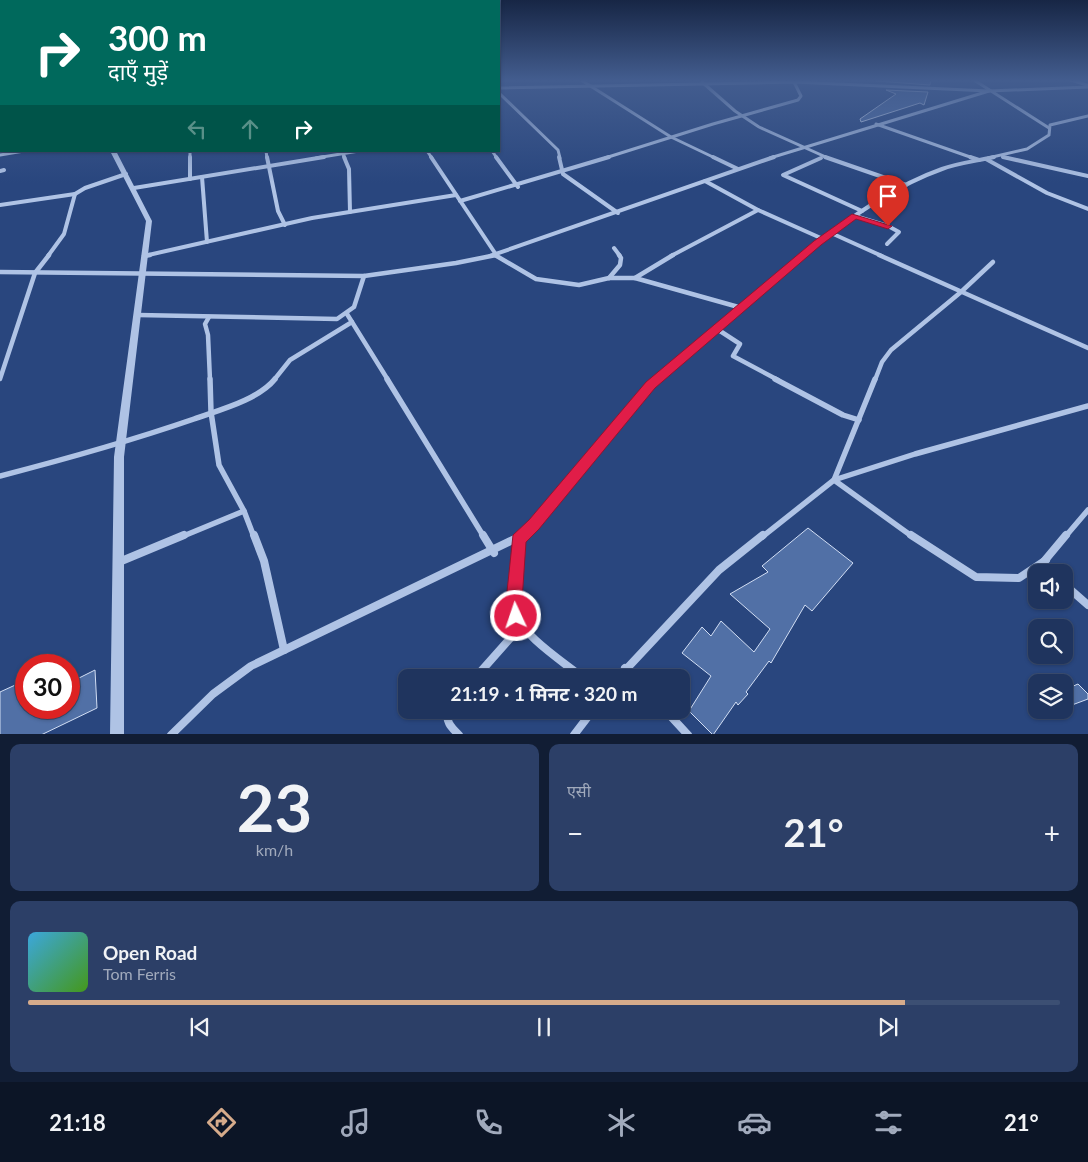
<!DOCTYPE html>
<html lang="hi">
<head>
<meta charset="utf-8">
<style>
  body { margin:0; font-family:Lato,"Noto Sans Devanagari",sans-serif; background:#2c3f67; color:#f1f3f6; height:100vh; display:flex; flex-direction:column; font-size:19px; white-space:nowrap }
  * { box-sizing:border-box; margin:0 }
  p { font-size:16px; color:#a1aabc }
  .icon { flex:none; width:28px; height:28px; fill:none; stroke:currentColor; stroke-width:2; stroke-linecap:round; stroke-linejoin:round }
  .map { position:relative; height:734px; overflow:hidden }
  .panel { display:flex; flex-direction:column; gap:10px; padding:10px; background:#111d34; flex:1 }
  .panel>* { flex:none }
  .guide { position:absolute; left:0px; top:0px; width:500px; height:152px; box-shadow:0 1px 4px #0004,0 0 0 1px #3c4f73; background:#00695c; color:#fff; overflow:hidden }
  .buttons { position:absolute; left:1028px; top:564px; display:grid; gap:10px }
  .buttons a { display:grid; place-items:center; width:45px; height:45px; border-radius:10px; background:#1f345e; box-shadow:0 1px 4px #0004,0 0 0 1px #3c4f73; font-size:25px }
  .speed { position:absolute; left:15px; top:654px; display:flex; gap:10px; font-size:25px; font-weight:700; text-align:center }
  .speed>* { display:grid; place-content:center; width:65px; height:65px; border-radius:50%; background:#1f345e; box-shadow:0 1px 4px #0004,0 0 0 1px #3c4f73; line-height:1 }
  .speed .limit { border:8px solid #d22; background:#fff; color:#111 }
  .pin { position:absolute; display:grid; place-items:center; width:42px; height:42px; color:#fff; margin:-51px -21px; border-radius:50% 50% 50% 0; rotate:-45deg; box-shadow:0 0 5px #0007 }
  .pin .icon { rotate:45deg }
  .me { position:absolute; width:55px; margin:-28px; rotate:357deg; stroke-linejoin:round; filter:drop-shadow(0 0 4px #0008) }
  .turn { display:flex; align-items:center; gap:18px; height:105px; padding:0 25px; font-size:22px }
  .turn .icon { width:65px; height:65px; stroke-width:2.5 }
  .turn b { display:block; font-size:35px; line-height:42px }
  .lanes { display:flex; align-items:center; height:48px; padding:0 25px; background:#0003; justify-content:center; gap:25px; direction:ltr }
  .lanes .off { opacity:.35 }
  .big { font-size:38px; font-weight:700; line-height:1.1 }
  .panel .tile { flex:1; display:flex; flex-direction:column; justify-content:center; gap:8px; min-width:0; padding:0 18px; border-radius:10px; background:#2c3f67 }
  .panel .dial { align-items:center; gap:0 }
  .dial b { font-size:65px; line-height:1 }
  .song { display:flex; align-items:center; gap:15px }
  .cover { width:60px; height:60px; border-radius:8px; background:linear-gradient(135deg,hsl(200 70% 55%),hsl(100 70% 35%)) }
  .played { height:5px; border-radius:2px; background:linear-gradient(90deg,#d6ab8b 85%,#3c4f73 85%) }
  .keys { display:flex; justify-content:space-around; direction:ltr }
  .heat { display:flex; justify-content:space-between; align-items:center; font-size:28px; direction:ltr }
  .panel .tiles { flex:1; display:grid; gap:10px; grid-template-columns:1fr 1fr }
  .tile:last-child { grid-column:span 2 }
  .trip { position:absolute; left:398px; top:669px; width:292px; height:50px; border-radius:10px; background:#1f345e; box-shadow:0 1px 4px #0004,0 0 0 1px #3c4f73; font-weight:700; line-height:50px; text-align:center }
  .tabs { display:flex; height:80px; justify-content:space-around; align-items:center; background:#0c1526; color:#a1aabc }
  .tabs .icon { width:35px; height:35px }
  .tabs .selected { color:#d6ab8b }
  .tabs b { font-size:22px; color:#f1f3f6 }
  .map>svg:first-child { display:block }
  .building { fill:#5170a6; stroke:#d2def4 }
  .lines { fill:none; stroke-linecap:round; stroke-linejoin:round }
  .minor-far4 { stroke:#afc3e5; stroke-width:3 }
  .minor-far3 { stroke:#afc3e5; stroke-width:4 }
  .minor-far2 { stroke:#afc3e5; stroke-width:4.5 }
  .minor-far1 { stroke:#afc3e5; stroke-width:5.5 }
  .minor { stroke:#afc3e5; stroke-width:8 }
  .tertiary { fill:#afc3e5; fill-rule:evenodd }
  .route { fill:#e11d48; stroke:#92132f }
</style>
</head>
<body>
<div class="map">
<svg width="1088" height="735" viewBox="0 0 1088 735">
  <rect width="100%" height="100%" fill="#29467e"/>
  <g class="building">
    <polygon points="864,80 931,80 930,85"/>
    <polygon points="886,90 928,92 924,105 920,103 861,122 860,119 896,94"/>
    <polygon points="808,528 853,563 812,611 805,605 771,663 769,661 746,692 748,694 738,705 736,702 713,735 689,711 711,676 682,653 702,627 711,636 721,621 754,652 770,629 730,594 768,572 762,566"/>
    <polygon points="95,670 97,708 41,735 0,735 0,692 24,681 23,704 26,702 26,708 69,708 69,683"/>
    <polygon points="1078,684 1088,694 1088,699 1072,705 1064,696 1064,690"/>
  </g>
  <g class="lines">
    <g class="minor-far4">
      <polyline points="581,80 671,137 715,158"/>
      <polyline points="974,80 1049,128"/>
      <polyline points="1071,80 1087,85"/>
      <polyline points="702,82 735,111 759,127 828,158"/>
      <polyline points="499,88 795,82 989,91 1088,87"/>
      <polyline points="499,93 558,150 560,158"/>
      <polyline points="876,124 973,158"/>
      <polyline points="190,151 190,158"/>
      <polyline points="266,151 267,158"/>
      <polyline points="427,151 432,158"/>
      <polyline points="492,151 497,158"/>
      <polyline points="342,152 345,158"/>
      <polyline points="0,155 24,151"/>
      <polyline points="1003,157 1008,158"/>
      <polyline points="316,158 359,151"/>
      <polyline points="605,158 713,124 798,100 801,96 793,80"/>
      <polyline points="770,158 989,91"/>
      <polyline points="988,158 1027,149 1049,135 1050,125 1088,116"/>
    </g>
    <g class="minor-far3">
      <polyline points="190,157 190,179"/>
      <polyline points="267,157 278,211 285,225"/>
      <polyline points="344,157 349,169 350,212"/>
      <polyline points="431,157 497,256"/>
      <polyline points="496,157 518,187"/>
      <polyline points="559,157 563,174 618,213"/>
      <polyline points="713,157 738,169"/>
      <polyline points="825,157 906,185"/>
      <polyline points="970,157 979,160"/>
      <polyline points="1003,157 1088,176"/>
      <polyline points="821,158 783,175 862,211"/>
      <polyline points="986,159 1047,193 1088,209"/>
      <polyline points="0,171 4,170"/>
      <polyline points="202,177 207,242"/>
      <polyline points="134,188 324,157"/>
      <polyline points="460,201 609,157"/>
      <polyline points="0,205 75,194"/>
      <polyline points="758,210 823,239"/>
      <polyline points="855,216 888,226 899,232 887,244"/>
      <polyline points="831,233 882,256"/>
      <polyline points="614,248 620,256"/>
      <polyline points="48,256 64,234 75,194 85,188 126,174"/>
      <polyline points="144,256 312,218 456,195"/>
      <polyline points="490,256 774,157"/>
      <polyline points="671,256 758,210 705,181"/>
      <path d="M803,256C843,222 891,187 942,169C958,163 977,161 994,157"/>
    </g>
    <g class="minor-far2">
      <polyline points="495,255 536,279 579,285 609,278 635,278 742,308"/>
      <polyline points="879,255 1088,348"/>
      <polyline points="144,256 150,255"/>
      <polyline points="0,272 364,276 456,263 496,255"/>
      <polyline points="609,278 620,265 621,258 619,255"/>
      <polyline points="635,278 673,255"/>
      <polyline points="347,314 388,380"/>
      <polyline points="138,315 337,319 354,307 364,276"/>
      <polyline points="209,317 205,324 208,335 210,380"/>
      <polyline points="717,329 740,344 733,356 778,380"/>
      <polyline points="0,379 35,273 49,255"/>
      <polyline points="274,380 290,360 352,322"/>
      <polyline points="657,380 804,255"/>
      <polyline points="875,380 882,362 891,350 961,292 993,262"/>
    </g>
    <g class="minor-far1">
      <polyline points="210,379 211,412 219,465 244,511 254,537"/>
      <polyline points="387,379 484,537"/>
      <polyline points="775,379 843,415 859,420"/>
      <polyline points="875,379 834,480 913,537"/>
      <path d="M0,476C66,459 130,441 194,419C219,410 258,400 275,379"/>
      <polyline points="181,537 244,511"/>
      <polyline points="521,537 534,525 658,379"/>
      <polyline points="762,537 834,480 915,454 1088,406"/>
      <polyline points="1065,537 1088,510"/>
    </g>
    <g class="minor">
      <polyline points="254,535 264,561 284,650"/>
      <polyline points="483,535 494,553"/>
      <polyline points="911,535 976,577 1019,578 1046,560"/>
      <path d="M519,539C516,562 509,589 515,612C522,636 564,662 583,678"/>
      <polyline points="119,562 184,535"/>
      <polyline points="1050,572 1041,565 1066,535"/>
      <polyline points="1064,584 1088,605"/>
      <polyline points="625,668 634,678"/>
      <polyline points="475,678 522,625"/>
      <polyline points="618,678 719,570 763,535"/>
      <path d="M449,710C444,721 452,728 459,735"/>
      <polyline points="665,710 688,735"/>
      <polyline points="171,735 213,694 251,666 523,535"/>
      <polyline points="574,735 593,710"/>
    </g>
    <polygon class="tertiary" points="110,151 116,151 152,221 124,457 124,735 110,735 114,457 146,221"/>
  </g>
  <linearGradient id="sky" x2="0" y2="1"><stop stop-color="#172645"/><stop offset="0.44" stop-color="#435d8f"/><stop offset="1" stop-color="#435d8f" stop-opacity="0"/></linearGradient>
  <rect width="1088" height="183" fill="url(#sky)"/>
  <polygon class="route" points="852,214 892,226 888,229 856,219 821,245 655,388 539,529 526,542 522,601 524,616 522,622 516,624 510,622 506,601 513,535 529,520 646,382 814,241"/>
</svg>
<div class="buttons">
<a><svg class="icon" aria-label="sound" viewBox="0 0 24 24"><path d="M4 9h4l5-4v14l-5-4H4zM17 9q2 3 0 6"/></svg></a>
<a><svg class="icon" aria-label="search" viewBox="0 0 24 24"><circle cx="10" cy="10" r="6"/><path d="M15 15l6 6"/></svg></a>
<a><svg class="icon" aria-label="layers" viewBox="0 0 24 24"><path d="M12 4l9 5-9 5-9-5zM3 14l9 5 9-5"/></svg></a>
</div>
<div class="speed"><div class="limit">30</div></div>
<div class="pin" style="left:888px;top:226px;background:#d93025"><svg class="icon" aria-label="arrive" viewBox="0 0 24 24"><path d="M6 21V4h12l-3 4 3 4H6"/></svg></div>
<svg class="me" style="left:516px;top:616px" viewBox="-20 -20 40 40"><circle r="17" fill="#e11d48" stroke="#fff" stroke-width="3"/><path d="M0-11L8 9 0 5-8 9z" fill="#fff"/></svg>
<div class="trip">21:19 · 1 मिनट · 320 m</div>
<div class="guide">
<div class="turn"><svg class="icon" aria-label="right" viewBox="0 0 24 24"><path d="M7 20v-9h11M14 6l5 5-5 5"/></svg><div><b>300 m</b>दाएँ मुड़ें</div></div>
<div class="lanes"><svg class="icon off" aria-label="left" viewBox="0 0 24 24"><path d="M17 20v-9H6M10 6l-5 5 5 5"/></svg><svg class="icon off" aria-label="ahead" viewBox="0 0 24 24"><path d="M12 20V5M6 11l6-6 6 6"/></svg><svg class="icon" aria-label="right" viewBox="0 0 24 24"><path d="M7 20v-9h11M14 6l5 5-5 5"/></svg></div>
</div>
</div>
<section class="panel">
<div class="tiles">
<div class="tile dial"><b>23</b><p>km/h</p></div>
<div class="tile"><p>एसी</p>
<div class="heat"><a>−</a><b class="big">21°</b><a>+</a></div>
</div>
<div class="tile">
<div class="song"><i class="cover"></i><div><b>Open Road</b><p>Tom Ferris</p></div></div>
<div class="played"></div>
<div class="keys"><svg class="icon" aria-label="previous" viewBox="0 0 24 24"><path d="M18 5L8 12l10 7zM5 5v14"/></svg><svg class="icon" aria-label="pause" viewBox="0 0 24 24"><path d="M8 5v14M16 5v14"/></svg><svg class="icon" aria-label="next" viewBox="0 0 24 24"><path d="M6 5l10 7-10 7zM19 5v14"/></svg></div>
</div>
</div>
</section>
<nav class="tabs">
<b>21:18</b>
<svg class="icon selected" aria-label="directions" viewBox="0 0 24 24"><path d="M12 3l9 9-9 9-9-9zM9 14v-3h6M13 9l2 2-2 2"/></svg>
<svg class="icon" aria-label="music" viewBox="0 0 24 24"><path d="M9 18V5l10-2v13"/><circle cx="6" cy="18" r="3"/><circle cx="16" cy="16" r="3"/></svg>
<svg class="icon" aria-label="phone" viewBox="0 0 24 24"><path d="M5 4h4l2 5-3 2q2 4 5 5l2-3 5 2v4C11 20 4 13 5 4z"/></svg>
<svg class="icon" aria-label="climate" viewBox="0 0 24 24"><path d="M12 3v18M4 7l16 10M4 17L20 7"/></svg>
<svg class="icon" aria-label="car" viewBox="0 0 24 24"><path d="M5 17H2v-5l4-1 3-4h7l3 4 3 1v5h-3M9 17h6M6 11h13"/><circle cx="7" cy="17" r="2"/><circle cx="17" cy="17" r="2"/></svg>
<svg class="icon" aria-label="filters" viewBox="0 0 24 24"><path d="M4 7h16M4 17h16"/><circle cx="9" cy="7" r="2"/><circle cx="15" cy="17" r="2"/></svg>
<b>21°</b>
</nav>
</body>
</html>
